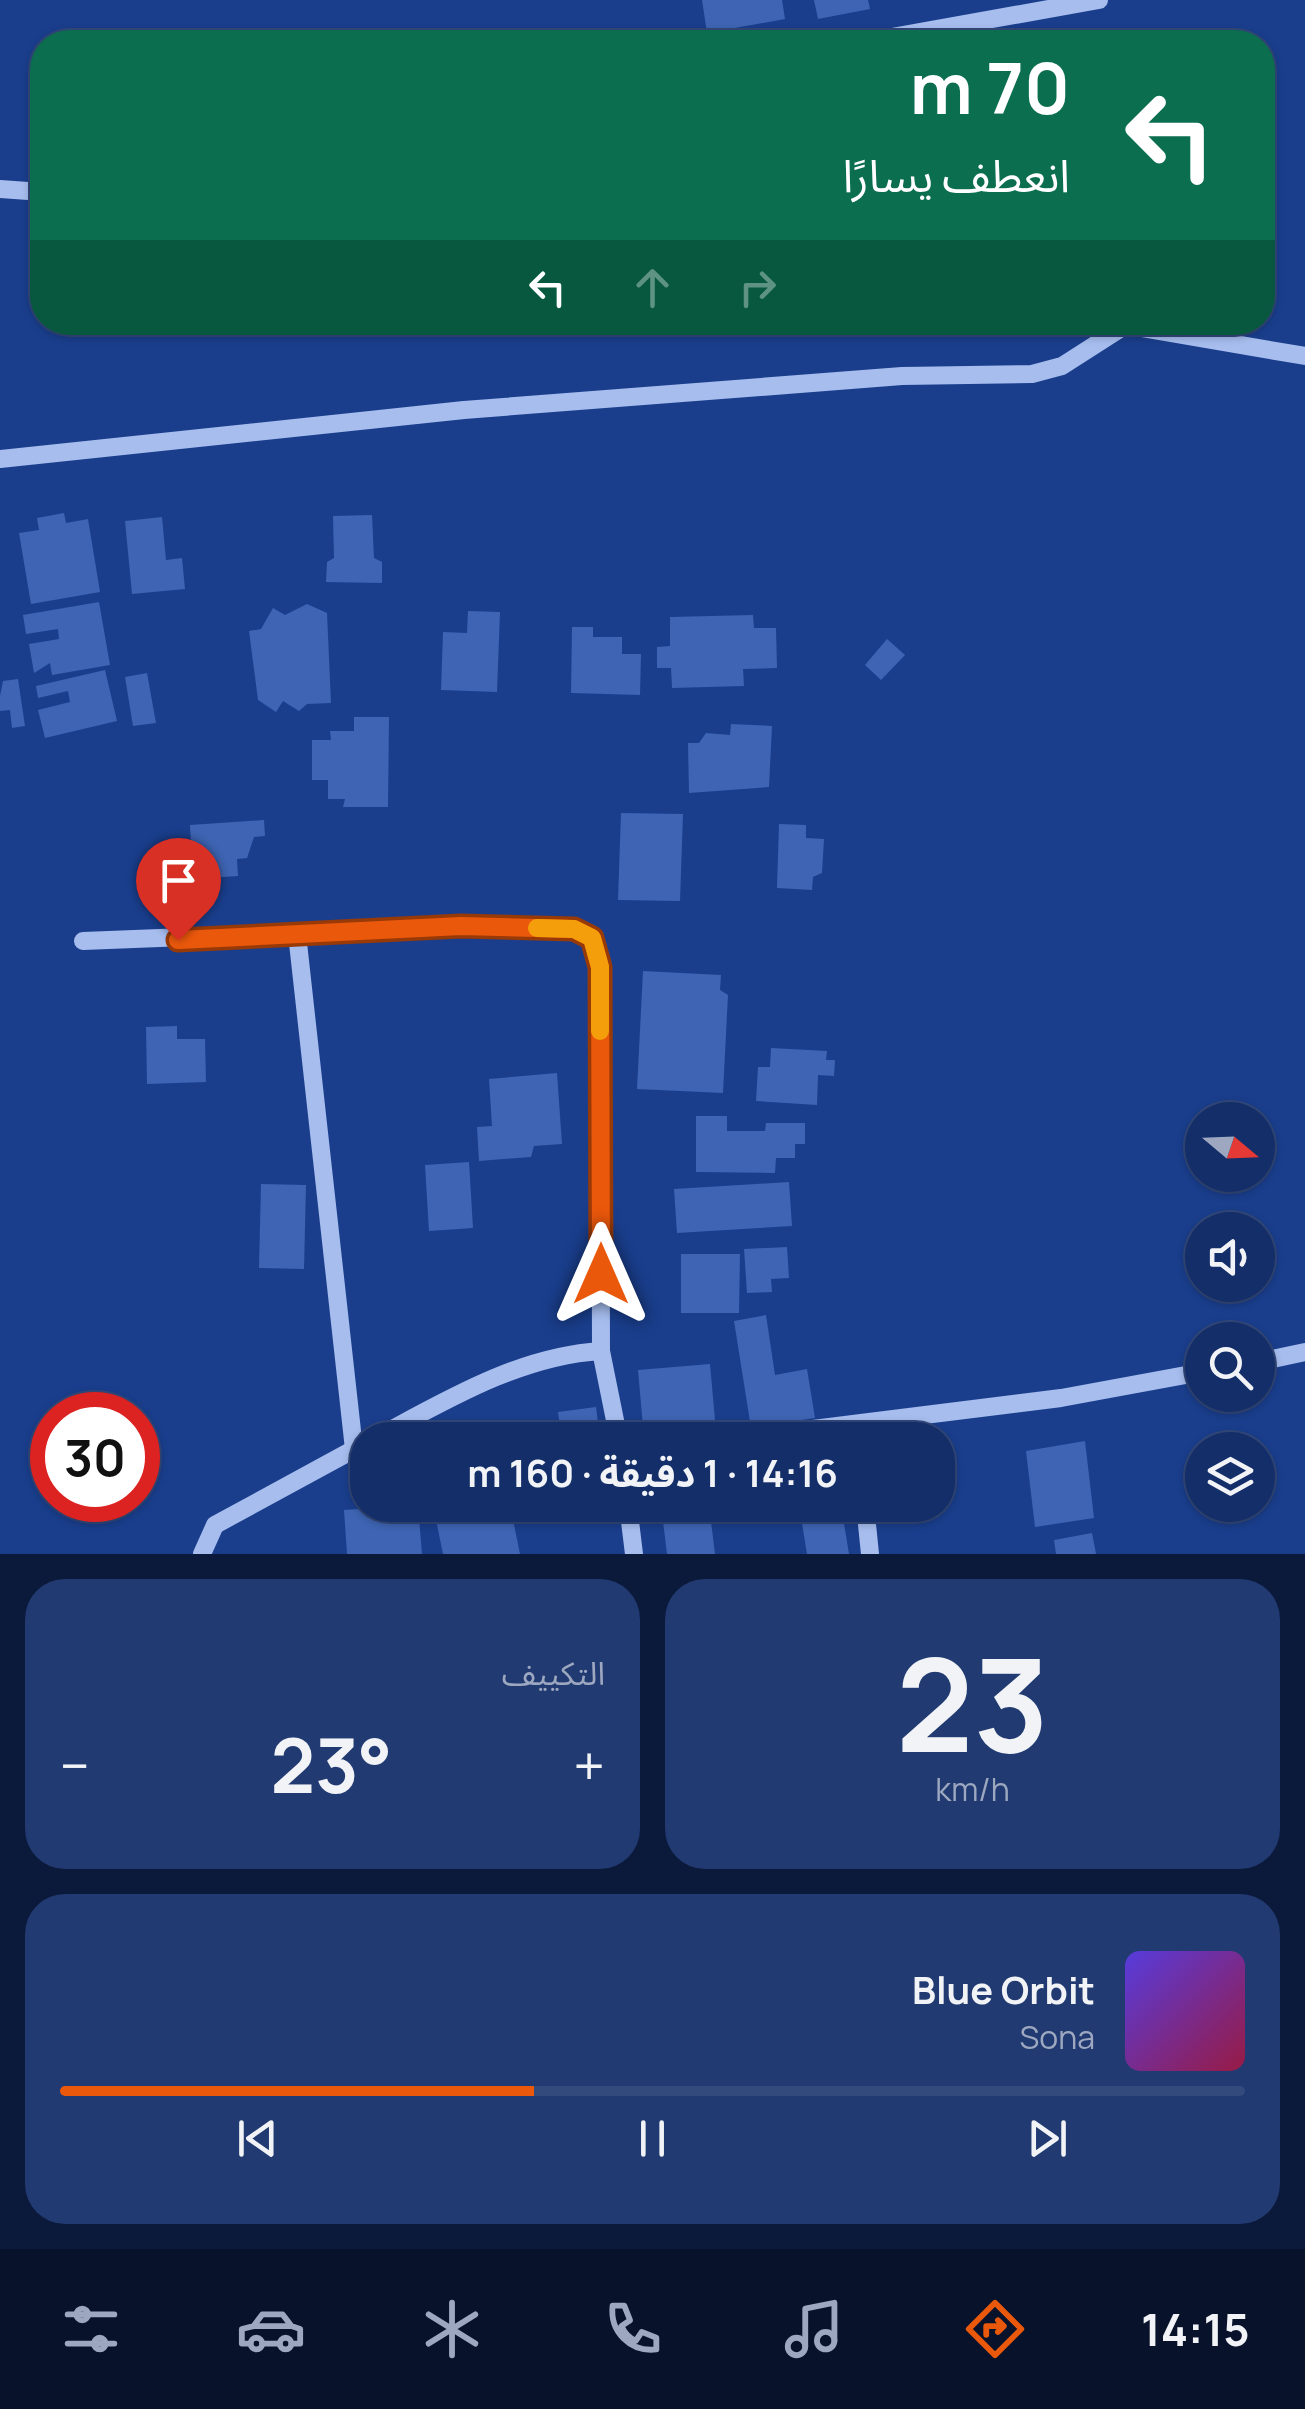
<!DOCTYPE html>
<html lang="ar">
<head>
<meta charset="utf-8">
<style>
  body { margin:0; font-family:Manrope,"Noto Sans Arabic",sans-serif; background:#213a71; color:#f1f3f6; direction:rtl; height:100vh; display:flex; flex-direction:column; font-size:38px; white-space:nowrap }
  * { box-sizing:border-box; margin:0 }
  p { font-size:32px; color:#9da8c0 }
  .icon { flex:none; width:55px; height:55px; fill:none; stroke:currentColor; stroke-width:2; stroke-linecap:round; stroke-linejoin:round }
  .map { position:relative; height:1554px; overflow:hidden; direction:ltr }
  .sheet { display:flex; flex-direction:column; gap:25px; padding:25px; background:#0b193a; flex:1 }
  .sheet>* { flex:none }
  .hud { position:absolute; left:30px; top:30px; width:1245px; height:305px; border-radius:40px; box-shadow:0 2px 8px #0004,0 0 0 2px #334a7d; direction:rtl; background:#0b6e4f; color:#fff; overflow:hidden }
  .needle { width:65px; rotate:109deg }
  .controls { position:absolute; left:1185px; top:1102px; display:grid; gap:20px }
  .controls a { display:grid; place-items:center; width:90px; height:90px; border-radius:50%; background:#142e69; box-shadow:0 2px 8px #0004,0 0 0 2px #334a7d; font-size:50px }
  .speed { position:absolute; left:30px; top:1392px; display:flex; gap:20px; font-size:50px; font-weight:700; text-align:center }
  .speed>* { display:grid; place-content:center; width:130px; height:130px; border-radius:50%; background:#142e69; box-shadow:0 2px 8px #0004,0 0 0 2px #334a7d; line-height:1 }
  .speed .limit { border:15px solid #d22; background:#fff; color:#111 }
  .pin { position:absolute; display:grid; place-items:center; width:85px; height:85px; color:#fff; margin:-102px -42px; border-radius:50% 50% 50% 0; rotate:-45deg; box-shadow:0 0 10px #0007 }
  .pin .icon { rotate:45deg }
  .me { position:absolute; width:110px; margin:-55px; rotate:0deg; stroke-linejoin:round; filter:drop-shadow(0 0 8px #0008) }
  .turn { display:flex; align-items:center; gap:35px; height:210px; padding:0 40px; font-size:45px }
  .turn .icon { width:130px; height:130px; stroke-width:2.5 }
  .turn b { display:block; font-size:70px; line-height:85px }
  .lanes { display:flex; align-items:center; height:95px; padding:0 40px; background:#0003; justify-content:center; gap:50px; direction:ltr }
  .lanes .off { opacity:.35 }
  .big { font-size:75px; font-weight:700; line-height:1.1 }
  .sheet .widget { flex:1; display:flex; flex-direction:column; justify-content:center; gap:15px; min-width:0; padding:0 35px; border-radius:40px; background:#213a71 }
  .sheet .dial { align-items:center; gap:0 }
  .dial b { font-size:130px; line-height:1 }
  .song { display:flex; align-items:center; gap:30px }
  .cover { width:120px; height:120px; border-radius:15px; background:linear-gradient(135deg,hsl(250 70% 55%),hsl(340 70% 35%)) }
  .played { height:10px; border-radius:5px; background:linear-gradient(90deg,#ea580c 40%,#334a7d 40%) }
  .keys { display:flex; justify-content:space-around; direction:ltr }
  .heat { display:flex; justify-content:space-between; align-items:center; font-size:55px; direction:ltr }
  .sheet .tiles { flex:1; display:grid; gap:25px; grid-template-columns:1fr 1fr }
  .widget:last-child { grid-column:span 2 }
  .trip { position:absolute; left:350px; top:1422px; width:605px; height:100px; border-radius:40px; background:#142e69; box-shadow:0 2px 8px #0004,0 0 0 2px #334a7d; font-weight:700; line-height:100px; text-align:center; direction:rtl }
  .dock { display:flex; height:160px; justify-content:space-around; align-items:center; background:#08122a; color:#9da8c0 }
  .dock .icon { width:70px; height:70px }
  .dock .current { color:#ea580c }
  .dock b { font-size:45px; color:#f1f3f6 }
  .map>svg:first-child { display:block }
  .building { fill:#3e64b3 }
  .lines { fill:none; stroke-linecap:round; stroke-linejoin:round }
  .minor { stroke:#a6bdee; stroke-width:18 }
  .route-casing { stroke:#983908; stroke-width:25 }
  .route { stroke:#ea580c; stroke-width:18 }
  .slow { stroke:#f59e0b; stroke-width:18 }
</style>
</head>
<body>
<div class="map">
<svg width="1305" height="1554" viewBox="0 0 1305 1554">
  <rect width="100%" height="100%" fill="#1a3e8c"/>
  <g class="building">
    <polygon points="702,0 782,0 785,19 707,33"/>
    <polygon points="814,0 868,0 870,9 818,19"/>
    <polygon points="64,513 66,523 88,519 100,592 31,604 19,533 39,530 37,518"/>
    <polygon points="372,515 374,558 382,562 382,583 326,582 327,562 334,558 333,516"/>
    <polygon points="162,517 166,560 182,558 185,589 132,594 125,521"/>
    <polygon points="99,602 110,665 52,675 50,663 34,673 29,644 59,639 58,629 26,634 23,615"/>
    <polygon points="307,604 327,613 331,703 307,704 299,711 283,701 276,712 258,700 249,631 261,629 273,608 285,615"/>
    <polygon points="468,611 500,612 497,692 441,690 443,632 467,633"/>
    <polygon points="753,615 754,628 776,628 777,668 743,669 744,686 672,688 671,668 657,668 657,647 670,646 670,617"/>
    <polygon points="572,627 593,627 593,637 622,637 622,654 641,654 640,695 571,693"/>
    <polygon points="887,639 905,655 881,680 865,665"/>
    <polygon points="105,670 117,721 45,738 38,710 70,702 68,691 38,698 36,686"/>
    <polygon points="147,673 156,723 133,726 125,677"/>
    <polygon points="18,679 25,726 12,728 10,710 0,711 0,696 3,681"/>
    <polygon points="354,717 389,717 388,807 343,807 345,799 328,799 328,780 312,780 312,740 331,740 330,731 354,731"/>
    <polygon points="731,724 772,726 769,787 689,793 688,743 699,743 706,733 730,735"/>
    <polygon points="621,813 683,814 680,901 618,900"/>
    <polygon points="264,820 265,836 254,837 247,858 237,859 238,876 193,879 190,825"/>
    <polygon points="779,824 806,825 806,838 824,839 822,873 813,877 812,890 777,888"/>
    <polygon points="643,971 721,975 720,990 728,995 723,1093 637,1089"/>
    <polygon points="177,1026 177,1039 205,1039 206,1082 147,1084 146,1027"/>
    <polygon points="771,1048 827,1051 826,1060 835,1060 834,1076 818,1075 817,1105 756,1101 758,1067 770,1067"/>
    <polygon points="557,1073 562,1144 534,1146 531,1157 479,1161 477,1127 492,1126 489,1079"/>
    <polygon points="696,1116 727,1116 727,1131 765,1131 766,1123 805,1123 805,1144 795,1144 795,1158 776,1158 775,1173 696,1172"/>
    <polygon points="469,1162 473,1228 429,1231 425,1165"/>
    <polygon points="789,1182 792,1226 677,1233 674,1189"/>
    <polygon points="261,1184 306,1185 304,1269 259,1268"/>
    <polygon points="787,1247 789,1278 771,1279 772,1292 747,1293 744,1249"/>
    <polygon points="681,1254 740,1254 739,1313 681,1313"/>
    <polygon points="766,1315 775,1375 807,1369 815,1418 751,1428 734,1321"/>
    <polygon points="710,1364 716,1431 644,1438 638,1370"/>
    <polygon points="596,1407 600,1440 562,1440 558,1412"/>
    <polygon points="1085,1441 1094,1518 1035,1527 1026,1451"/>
    <polygon points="418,1505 422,1554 347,1554 344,1510"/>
    <polygon points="433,1505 510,1505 520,1554 443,1554"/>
    <polygon points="661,1505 709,1505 715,1554 667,1554"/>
    <polygon points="799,1505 841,1505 849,1554 807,1554"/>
    <polygon points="1092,1533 1096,1554 1056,1554 1054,1540"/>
  </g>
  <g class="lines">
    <g class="minor">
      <polyline points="864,42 1099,0"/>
      <polyline points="0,189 42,192"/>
      <polyline points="1118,324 1305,356"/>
      <polyline points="0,459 464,410 902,376 1032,374 1062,366 1126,325"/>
      <polyline points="297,934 354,1449"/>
      <polyline points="83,941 461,926 574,929 592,938 600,967 601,1351"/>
      <polyline points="1258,1362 1305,1352"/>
      <path d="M372,1440C443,1402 518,1356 601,1351L619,1440"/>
      <polyline points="724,1440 1061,1398 1202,1372"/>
      <polyline points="628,1505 634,1554"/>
      <polyline points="865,1505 870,1554"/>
      <polyline points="202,1554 215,1525 362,1445"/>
    </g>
  </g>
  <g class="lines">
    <g class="route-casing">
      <polyline id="route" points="178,940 461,926 574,929 592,938 600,967 601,1274"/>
    </g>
    <use href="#route" class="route"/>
    <polyline class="slow" points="537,928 574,929 592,938 600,967 600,1031"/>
  </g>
</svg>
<div class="controls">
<a><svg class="needle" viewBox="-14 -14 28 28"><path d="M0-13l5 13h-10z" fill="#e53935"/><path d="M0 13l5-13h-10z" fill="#9da8c0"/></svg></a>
<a><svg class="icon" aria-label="sound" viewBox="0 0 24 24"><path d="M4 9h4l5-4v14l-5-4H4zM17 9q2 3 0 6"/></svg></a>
<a><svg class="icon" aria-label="search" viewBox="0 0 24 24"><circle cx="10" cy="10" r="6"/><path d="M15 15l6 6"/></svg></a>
<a><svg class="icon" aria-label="layers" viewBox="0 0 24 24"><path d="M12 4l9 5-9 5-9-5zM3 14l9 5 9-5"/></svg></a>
</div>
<div class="speed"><div class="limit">30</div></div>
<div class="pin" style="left:178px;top:940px;background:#d93025"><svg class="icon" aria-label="arrive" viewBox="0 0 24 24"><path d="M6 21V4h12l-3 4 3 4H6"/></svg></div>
<svg class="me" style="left:601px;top:1274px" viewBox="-20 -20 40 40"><path d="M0-17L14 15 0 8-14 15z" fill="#ea580c" stroke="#fff" stroke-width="4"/></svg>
<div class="trip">14:16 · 1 دقيقة · 160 m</div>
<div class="hud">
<div class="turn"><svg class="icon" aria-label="left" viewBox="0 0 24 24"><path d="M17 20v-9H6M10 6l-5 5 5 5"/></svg><div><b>70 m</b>انعطف يسارًا</div></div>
<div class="lanes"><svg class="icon" aria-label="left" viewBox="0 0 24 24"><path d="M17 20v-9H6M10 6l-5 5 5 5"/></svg><svg class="icon off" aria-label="ahead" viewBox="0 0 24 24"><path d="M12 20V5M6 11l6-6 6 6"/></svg><svg class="icon off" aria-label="right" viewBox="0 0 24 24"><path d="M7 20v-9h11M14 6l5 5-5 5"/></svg></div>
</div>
</div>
<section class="sheet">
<div class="tiles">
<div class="widget dial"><b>23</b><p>km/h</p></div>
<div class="widget"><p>التكييف</p>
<div class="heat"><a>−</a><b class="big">23°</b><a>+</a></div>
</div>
<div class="widget">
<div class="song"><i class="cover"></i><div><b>Blue Orbit</b><p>Sona</p></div></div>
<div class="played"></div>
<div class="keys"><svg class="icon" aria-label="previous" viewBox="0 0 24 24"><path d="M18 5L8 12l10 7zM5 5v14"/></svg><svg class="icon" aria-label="pause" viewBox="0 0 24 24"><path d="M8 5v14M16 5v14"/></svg><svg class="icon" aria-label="next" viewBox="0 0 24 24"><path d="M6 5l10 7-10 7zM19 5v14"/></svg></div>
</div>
</div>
</section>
<nav class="dock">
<b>14:15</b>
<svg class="icon current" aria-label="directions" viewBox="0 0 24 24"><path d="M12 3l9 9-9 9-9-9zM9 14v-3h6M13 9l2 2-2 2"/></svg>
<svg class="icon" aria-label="music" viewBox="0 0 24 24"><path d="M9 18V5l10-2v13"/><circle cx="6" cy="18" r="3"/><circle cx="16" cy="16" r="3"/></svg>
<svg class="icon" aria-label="phone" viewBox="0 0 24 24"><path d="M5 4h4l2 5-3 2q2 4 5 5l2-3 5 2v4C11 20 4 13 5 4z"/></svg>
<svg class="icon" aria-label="climate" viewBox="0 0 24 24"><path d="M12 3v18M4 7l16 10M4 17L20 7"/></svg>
<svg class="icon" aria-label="car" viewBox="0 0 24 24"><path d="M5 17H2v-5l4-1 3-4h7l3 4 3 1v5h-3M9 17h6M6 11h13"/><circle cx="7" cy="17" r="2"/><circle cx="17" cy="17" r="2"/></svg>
<svg class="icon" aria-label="filters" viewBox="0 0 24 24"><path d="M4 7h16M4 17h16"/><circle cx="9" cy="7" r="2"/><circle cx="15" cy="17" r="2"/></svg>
</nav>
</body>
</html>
